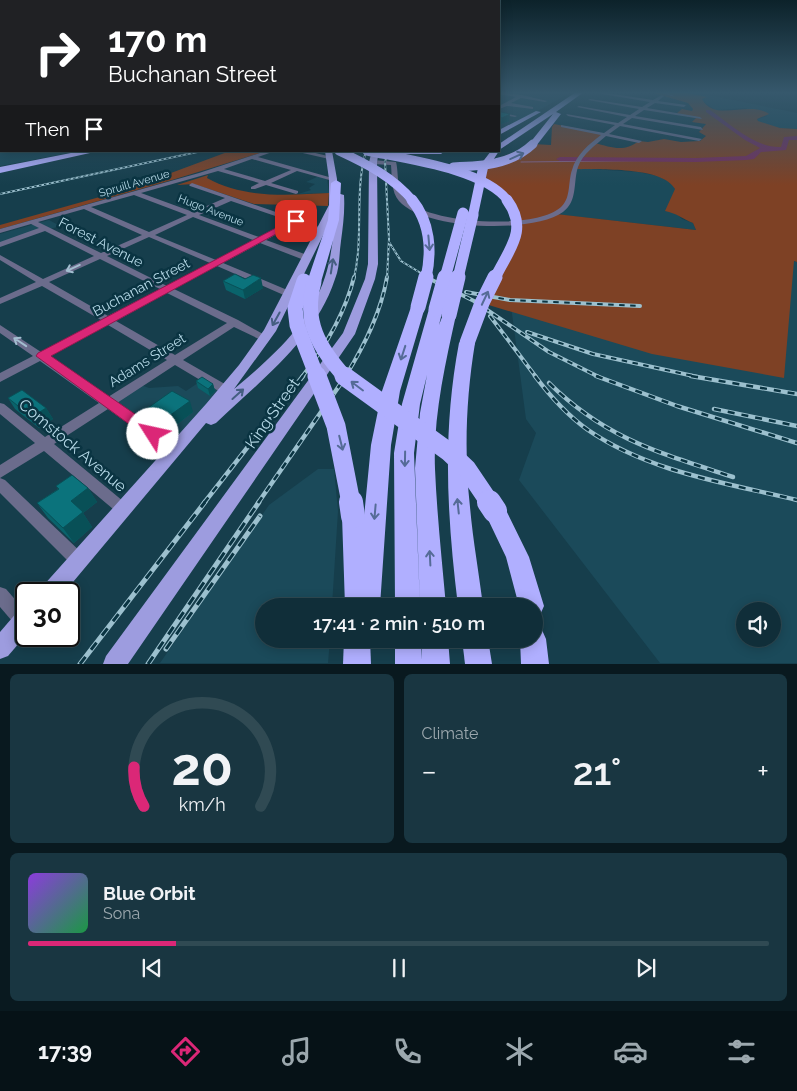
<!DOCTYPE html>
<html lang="en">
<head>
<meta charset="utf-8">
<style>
  body { margin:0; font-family:Raleway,sans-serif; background:#193641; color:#f1f3f6; height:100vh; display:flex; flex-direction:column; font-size:19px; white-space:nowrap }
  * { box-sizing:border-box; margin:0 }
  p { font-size:16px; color:#9ca8ae }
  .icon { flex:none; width:28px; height:28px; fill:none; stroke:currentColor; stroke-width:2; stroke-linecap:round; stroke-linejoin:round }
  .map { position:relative; height:664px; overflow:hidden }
  .drawer { display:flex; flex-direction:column; gap:10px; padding:10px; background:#09191f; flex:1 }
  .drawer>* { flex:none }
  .hud { position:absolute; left:0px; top:0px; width:500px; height:152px; box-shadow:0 2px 12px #0003,0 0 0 1px #304a53; background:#202124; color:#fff; overflow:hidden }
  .fabs { position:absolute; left:736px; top:602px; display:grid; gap:10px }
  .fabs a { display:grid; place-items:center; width:45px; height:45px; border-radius:50%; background:#102e39; box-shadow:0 2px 12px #0003,0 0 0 1px #304a53; font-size:25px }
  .speed { position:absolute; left:15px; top:582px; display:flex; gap:10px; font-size:25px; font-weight:700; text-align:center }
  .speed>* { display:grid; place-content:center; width:65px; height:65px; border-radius:50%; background:#102e39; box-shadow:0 2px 12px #0003,0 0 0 1px #304a53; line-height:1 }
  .speed .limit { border:2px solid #111; border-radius:8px; background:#fff; color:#111 }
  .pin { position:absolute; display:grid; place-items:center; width:42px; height:42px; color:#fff; margin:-21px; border-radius:10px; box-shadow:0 2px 8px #0006 }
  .me { position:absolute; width:55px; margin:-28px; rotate:305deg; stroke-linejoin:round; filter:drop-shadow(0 0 4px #0008) }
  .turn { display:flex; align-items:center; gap:18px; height:105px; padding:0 25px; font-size:22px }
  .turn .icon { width:65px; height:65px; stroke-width:2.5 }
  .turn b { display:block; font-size:35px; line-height:42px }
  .then { display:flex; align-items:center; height:48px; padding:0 25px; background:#0003; gap:10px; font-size:19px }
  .big { font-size:38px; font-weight:600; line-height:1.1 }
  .drawer .card { flex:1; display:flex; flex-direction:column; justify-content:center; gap:8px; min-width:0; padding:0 18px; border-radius:8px; background:#193641 }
  .drawer .dial { align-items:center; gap:0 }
  .dial svg { height:130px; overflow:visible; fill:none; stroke:#304a53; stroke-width:7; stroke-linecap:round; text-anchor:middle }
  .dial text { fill:#f1f3f6; stroke:none }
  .song { display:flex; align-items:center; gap:15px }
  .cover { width:60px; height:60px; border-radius:8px; background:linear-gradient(135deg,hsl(270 70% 55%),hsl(140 70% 35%)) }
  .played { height:5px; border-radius:2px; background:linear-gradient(90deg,#db2777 20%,#304a53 20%) }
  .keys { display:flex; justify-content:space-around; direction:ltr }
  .heat { display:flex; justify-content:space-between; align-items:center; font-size:28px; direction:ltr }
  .drawer .tiles { flex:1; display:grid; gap:10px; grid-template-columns:1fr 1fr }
  .card:last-child { grid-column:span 2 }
  .trip { position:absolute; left:255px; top:598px; width:288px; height:50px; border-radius:25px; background:#102e39; box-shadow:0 2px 12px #0003,0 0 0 1px #304a53; font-weight:600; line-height:50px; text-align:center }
  .tabs { display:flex; height:80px; justify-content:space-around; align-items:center; background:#061217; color:#9ca8ae }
  .tabs .icon { width:35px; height:35px }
  .tabs .active { color:#db2777 }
  .tabs b { font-size:22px; color:#f1f3f6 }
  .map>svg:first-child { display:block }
  .built { fill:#1b4a5a; fill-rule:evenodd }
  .green { fill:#7e4125; fill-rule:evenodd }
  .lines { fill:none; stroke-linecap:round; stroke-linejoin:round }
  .stream { stroke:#896286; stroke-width:1 }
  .river { fill:#762f5c; fill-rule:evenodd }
  .minor { fill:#6b6c8c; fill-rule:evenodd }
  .major { fill:#9d9cdf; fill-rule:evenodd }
  .highway { fill:#b0afff; fill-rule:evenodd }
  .rail-far3-casing { stroke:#9cc0ce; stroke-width:2 }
  .rail-far2-casing { stroke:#9cc0ce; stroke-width:4 }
  .rail-far1-casing { stroke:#9cc0ce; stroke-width:4.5 }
  .rail-casing { stroke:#9cc0ce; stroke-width:5 }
  .rail-far3 { stroke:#0a3442; stroke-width:1; stroke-dasharray:2.5; stroke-linecap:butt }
  .rail-far2 { stroke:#0a3442; stroke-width:2; stroke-dasharray:5.5; stroke-linecap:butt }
  .rail-far1 { stroke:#0a3442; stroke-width:2.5; stroke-dasharray:7; stroke-linecap:butt }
  .rail { stroke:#0a3442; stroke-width:3; stroke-dasharray:9; stroke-linecap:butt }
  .highway-bridge-far4 { stroke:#b0afff; stroke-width:9 }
  .highway-bridge-far3 { stroke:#b0afff; stroke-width:11 }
  .highway-bridge-far2 { stroke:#b0afff; stroke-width:15 }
  .highway-bridge-far1 { stroke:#b0afff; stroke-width:19 }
  .highway-bridge { stroke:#b0afff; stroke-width:24 }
  .wall { fill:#09636b }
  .shaded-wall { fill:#085057 }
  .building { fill:#0b737c; stroke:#085057 }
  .oneway { stroke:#556b97 }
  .oneway2 { stroke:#455e81 }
  .oneway3 { stroke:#a3bed0 }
  .route { fill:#db2777; stroke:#8e194d }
  .labels { text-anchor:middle; stroke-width:5; stroke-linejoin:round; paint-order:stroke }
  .far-street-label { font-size:11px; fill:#b6d9e7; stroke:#0a3442 }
  .street-label { font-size:14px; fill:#b6d9e7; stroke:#0a3442 }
  .near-street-label { font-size:16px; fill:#b6d9e7; stroke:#0a3442 }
</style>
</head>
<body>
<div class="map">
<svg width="797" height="664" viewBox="0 0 797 664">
  <rect width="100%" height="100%" fill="#163e4c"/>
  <g class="built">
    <polygon points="499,92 571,92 499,133"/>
    <polygon points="682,92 713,92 708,95 797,113 797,129 780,128 765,125 758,121 757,119 767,116 745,108 715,110 703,101"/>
    <polygon points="0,108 1,151 80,151 0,166"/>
    <polygon points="575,168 638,172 658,176 672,183 675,189 677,214 682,219 693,223 696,230 554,214"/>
    <polygon points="319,176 327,178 329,193 298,194 311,190 309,188 315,184 306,182"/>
    <polygon points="49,220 60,226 47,230 44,229 0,245 0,234"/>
    <path d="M504,253L767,255L797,262V663H660L519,480L536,433L526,419ZM745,611H772V639H745Z"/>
    <polygon points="207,377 222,387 173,441 108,403 138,384 149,388 178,386 186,391"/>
    <polygon points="318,469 334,469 338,511 332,606 264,606 264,639 330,639 328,663 160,663 269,505"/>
  </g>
  <g class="green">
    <path d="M650,92H682L707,97L702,99C714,123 750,100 769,114L757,119L758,121L780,128L797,129V262L794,261L784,378L652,354L482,303L516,236L514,206L481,180L486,164L533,144L551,145L552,127L554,124L606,134L594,143C612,147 623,153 639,141L648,142L664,139L681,142L700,141L706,136L699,132L706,124L692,122L696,118L676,114L682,109L692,111L693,109L688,103ZM575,169C599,170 662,166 675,189L665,211C676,213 683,219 693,223L696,230L556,214L569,203Z"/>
    <polygon points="230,151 267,151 172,180 0,229 0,225 128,189"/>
    <path d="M208,175L207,178C244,199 289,195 329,193L328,206L254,204L194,184L177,185Z"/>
  </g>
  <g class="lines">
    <g class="stream">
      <polyline points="661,92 673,96"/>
      <polyline points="521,162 698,160"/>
    </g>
    <path class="river" d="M706,110H710C730,124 755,148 781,147L784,137L797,136V140H789L786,150L761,152L754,159L746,160L696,162L560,161L556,159L560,157L696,158L746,156L760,148L745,140L706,112Z"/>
    <g class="minor">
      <polygon points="499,92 522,95 547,101 545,102 521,98 511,103 533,107 533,109 507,106 499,109 499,106 516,97 499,94"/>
      <path d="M600,92L653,100L662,95L664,96L658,101L686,105L684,107L655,103L647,108L700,117L702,119L644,110L635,116L701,127L703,130L632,118L623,124L702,139L699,141L620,126L609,134L642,141L639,143L606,136C596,145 583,153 578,167C573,182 578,201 563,212C533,234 424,230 399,201C391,192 392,176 391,165L373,164L370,162L373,160L396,162C399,173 396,189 405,199C427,224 538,231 562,206C571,197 568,181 572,170C576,155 589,144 601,135L561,127V125L604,133L615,125L568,116L566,114L618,123L627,117L577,107L579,106L630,115L639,109L588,100L590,99L642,107L650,102L602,94Z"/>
      <polygon points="499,112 517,116 515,117 499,114"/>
      <polygon points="1,125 1,129 0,130 0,126"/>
      <path d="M266,151H275L258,157L336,179L333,181L297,171L271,183L298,191V193L296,194L266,185L255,189H251V187L259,183L218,171L141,193L193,212L225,198L190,186L189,185L192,183L325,229L321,231L297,223L266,240L310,256V260H304L260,243L223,263L292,292L294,294L292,296H286L217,266L174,289L238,320L270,338L269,340H261L234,327L183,360L230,387L232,390L230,393H222L175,365L117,403L180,446L181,450L180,454L175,455L170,454L108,409L54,444L129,506L131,510L129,514L124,516L119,514L44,451L0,478V465L35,443L0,414V403L4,404L45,437L99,403L40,361L0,382V373L33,356L0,333V325L41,352L101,320L42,286L0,304V298L36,282L0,260V255L43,279L94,256L45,231L0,247V242L39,228L31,224L0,233V229L199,173ZM252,159L291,170L265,181L224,169ZM134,195L187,215L149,232L91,207ZM231,201L290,221L259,237L199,215ZM84,209L142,235L101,253L38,222ZM193,217L253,240L216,260L155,235ZM149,237L210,263L167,286L107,256ZM100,259L160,289L108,316L49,282ZM167,293L227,323L175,355L116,321ZM108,325L167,360L108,397L49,357Z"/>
      <polygon points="294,151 307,151 332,157 329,159"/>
      <polygon points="0,478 5,480 85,556 87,561 85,566 79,568 73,566 0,493"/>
      <polygon points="0,587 6,589 26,612 26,630 24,631 18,628 0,607"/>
    </g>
    <g class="major">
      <path d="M325,151H332L337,179V193L344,195C345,211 343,226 341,241C339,254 340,267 335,279C315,340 261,380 216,423L211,425L206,423L63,594H39L42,587L206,404L239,365L264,330L329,205V179ZM336,209C334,230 332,256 325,277C310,324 271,358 234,389L276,331Z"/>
      <polygon points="372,151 379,151 377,162 378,264 375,279 355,334 128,664 103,664 106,656 343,333 365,279 368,264 369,162"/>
      <polygon points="26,608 26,635 8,656 0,659 0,632 18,611"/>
    </g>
    <g class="highway">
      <polygon points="576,92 584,92 556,112 561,114 536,146 529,144 553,114 499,150 499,151 488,168 478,215 473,218 469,217 468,215 478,168 491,151 499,151 499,144"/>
      <polygon points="536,111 541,112 499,135 499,130"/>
      <polygon points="81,151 99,151 0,173 0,167"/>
      <polygon points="386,151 445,151 441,154 390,154"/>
      <polygon points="336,180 341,183 339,220 321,282 314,286 307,282 328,220 331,183"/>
      <polygon points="418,303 423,304 425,307 400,391 391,445 380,606 345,606 342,516 345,509 353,506 361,509 364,517 371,445 382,391 411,307 413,304"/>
      <path d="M436,305L441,306L443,309L439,325L444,312H454L456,315C445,365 433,417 435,469C437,515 442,561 446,606H420L415,468L420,413L427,375L420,404L414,453L420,606H395L394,453L402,404L429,309L431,306Z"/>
      <path d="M467,338L472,340L475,343C466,398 464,452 470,507C473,541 479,573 483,606H458C447,516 442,433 459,343L462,340Z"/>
      <polygon points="495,501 503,504 529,557 544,606 540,615 534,617 534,606 519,606 506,557 484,511 487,504"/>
      <polygon points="534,626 542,630 546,639 549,664 521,664 520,639 534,639"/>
      <polygon points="344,639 370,639 371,664 343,664"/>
      <polygon points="395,639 421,639 422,660 422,639 448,639 450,664 395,664"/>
      <polygon points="462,639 488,639 492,664 465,664"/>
    </g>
    <g class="rail-far3-casing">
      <g id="rail-far3">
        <polyline points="0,194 202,151"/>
        <polyline points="389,242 401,261 429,278"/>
        <path d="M354,278C364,236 354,192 366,151"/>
        <polyline points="387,278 389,239 385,162 388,151"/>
      </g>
    </g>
    <g class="rail-far2-casing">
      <g id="rail-far2">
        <polyline points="426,277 474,301 549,352 599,377"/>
        <polyline points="466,292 510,300 640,306"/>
        <polyline points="490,316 536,377"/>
        <polyline points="527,332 593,354 698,377"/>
        <path d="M302,377C325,347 345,314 354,277"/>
        <path d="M345,377C364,346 381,313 387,277"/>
      </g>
    </g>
    <g class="rail-far1-casing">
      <g id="rail-far1">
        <path d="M535,376C550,396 567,415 588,430C649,472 726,483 797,500"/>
        <polyline points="596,376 677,406 797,443"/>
        <polyline points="691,376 797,394"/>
        <path d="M549,383C606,439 660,453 733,477"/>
        <polyline points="714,409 797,426"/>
        <polyline points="204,503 303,376"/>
        <polyline points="258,503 346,376"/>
      </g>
    </g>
    <g class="rail-casing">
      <g id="rail">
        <polyline points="166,649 260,516"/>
        <polyline points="80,664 205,502"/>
        <polyline points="148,664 259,502"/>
      </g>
    </g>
    <use href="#rail-far3" class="rail-far3"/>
    <use href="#rail-far2" class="rail-far2"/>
    <use href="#rail-far1" class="rail-far1"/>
    <use href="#rail" class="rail"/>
    <g class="highway-bridge-far4">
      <path d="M339,151C367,164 393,177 413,201"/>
      <path d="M367,151C405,159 485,169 508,201"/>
      <path d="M453,167C482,166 511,165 533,144"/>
    </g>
    <g class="highway-bridge-far3">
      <path d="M412,200C430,222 432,251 426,278"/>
      <polyline points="445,278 463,213"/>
      <polyline points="458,278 473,215"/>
      <path d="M495,278C509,249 529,230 507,200"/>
    </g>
    <g class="highway-bridge-far2">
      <polyline points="304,281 295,308 297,325 317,377"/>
      <path d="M314,282C303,321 319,348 345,377"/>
      <polyline points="418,307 426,277"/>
      <polyline points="436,309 445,277"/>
      <polyline points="449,315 458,277"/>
      <polyline points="467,343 482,303 495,277"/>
    </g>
    <g class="highway-bridge-far1">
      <polyline points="317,376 336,426 351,503"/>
      <polyline points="344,376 449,452 467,469 490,503"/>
    </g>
    <g class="highway-bridge">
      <polyline points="351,502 353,516"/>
      <polyline points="489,502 495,511"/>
    </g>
  </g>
  <g class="wall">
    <polygon points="499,113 509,121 501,124 499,124"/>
    <polygon points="245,279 263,288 245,299 226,290 223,281"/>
    <polygon points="196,381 213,384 215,391 210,396 198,388"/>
    <polygon points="8,398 46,408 53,419 39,428 15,409"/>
    <polygon points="145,410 193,412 167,432 150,421"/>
    <polygon points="56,486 88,488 97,502 83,513 92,527 74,543 48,518 37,503 58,489"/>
  </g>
  <g class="shaded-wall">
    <polygon points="510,114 509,121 501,124 502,118"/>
    <polygon points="261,278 263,288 245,299 243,290"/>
    <polygon points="213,384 215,391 210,396 208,389"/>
    <polygon points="190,401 193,412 167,432 162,421"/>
    <polygon points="46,408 53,419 39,428 32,417"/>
    <polygon points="88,488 97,502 83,513 92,527 74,543 63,528 71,501"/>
  </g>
  <g class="building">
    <polygon points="501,112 510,114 502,118 499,117 499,113"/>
    <polygon points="235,274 245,279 253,275 261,278 243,290 223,281"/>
    <polygon points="202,377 213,384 208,389 196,381"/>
    <polygon points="22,390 46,408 32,417 8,398"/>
    <polygon points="172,391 190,401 162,421 145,410"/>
    <polygon points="72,475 88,488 71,501 83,512 63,528 37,503 59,489 56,486"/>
  </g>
  <defs><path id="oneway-shaft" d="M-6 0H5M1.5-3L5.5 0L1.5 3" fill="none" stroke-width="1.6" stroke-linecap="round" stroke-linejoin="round" transform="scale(1.25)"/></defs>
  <g class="oneway">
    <use href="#oneway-shaft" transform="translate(517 156) rotate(-24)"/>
    <use href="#oneway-shaft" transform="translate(429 243) rotate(85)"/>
    <use href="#oneway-shaft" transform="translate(485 298) rotate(-65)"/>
    <use href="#oneway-shaft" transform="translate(403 353) rotate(108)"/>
    <use href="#oneway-shaft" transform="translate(357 386) rotate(-143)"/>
    <use href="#oneway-shaft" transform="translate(341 443) rotate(76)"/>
    <use href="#oneway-shaft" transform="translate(405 459) rotate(91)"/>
    <use href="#oneway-shaft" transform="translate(458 506) rotate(-96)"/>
    <use href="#oneway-shaft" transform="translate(375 512) rotate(95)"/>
    <use href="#oneway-shaft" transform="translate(430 558) rotate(-93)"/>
  </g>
  <g class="oneway2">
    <use href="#oneway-shaft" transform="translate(332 266) rotate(-81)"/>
    <use href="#oneway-shaft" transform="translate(276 319) rotate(119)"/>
    <use href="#oneway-shaft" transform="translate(238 394) rotate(-42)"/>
  </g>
  <g class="oneway3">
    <use href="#oneway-shaft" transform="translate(73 268) rotate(156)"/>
    <use href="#oneway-shaft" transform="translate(20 342) rotate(-146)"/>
  </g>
  <linearGradient id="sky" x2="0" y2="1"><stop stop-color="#0c222a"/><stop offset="0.5" stop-color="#36586c"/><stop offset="1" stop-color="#36586c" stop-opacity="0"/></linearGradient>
  <rect width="797" height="185" fill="url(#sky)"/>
  <polygon class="route" points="293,219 300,221 51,356 158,430 160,434 158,438 153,440 148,438 36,356 38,353"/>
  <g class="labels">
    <g class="far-street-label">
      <text transform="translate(134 183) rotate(-16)" y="4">Spruill Avenue</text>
      <text transform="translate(211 210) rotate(21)" y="4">Hugo Avenue</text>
    </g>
    <g class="street-label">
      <text transform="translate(101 242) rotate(27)" y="5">Forest Avenue</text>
      <text transform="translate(141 287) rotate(-28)" y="5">Buchanan Street</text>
      <text transform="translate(147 360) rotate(-32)" y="5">Adams Street</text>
    </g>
    <g class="near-street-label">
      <text transform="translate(272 413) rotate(-55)" y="6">King Street</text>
      <text transform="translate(73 445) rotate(40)" y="6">Comstock Avenue</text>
    </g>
  </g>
</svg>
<div class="fabs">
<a><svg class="icon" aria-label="sound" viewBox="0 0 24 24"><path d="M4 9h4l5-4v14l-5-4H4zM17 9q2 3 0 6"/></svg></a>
</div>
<div class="speed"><div class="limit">30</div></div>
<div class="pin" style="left:296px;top:221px;background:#d93025"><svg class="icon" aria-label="arrive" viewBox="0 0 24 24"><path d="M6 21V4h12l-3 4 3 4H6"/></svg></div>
<svg class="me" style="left:153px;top:434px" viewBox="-20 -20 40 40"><circle r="19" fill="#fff"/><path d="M0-13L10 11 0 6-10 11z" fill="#db2777"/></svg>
<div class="trip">17:41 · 2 min · 510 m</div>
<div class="hud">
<div class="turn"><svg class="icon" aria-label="right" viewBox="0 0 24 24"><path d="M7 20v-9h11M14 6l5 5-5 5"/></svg><div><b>170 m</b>Buchanan Street</div></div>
<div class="then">Then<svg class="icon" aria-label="arrive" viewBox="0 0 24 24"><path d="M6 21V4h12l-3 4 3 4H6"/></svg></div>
</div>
</div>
<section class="drawer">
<div class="tiles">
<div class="card dial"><svg viewBox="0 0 100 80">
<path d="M14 69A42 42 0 1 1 86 69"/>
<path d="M14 69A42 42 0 0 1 8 45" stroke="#db2777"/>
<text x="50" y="56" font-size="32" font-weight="700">20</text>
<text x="50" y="72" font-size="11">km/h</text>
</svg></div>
<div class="card"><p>Climate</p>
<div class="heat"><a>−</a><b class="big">21°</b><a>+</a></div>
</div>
<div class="card">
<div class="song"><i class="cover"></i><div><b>Blue Orbit</b><p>Sona</p></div></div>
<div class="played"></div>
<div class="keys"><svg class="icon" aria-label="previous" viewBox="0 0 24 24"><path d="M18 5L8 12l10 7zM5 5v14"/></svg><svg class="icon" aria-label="pause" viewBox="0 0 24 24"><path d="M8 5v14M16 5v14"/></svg><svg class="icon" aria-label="next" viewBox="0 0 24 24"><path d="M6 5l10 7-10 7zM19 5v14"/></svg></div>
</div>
</div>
</section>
<nav class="tabs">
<b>17:39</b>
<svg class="icon active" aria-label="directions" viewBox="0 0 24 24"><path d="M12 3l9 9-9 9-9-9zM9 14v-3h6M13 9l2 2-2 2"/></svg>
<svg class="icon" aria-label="music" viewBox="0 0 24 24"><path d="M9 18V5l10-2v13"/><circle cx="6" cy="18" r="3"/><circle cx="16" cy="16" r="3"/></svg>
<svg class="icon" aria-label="phone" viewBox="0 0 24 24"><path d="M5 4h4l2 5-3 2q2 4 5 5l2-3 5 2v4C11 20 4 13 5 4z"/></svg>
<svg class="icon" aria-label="climate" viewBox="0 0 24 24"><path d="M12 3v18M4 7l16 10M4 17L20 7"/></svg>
<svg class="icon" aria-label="car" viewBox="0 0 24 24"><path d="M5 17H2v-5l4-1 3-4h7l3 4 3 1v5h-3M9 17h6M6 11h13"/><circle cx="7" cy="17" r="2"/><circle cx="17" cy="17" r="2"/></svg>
<svg class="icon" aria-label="filters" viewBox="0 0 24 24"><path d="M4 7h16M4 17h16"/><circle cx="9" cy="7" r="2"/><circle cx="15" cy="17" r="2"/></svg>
</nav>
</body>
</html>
